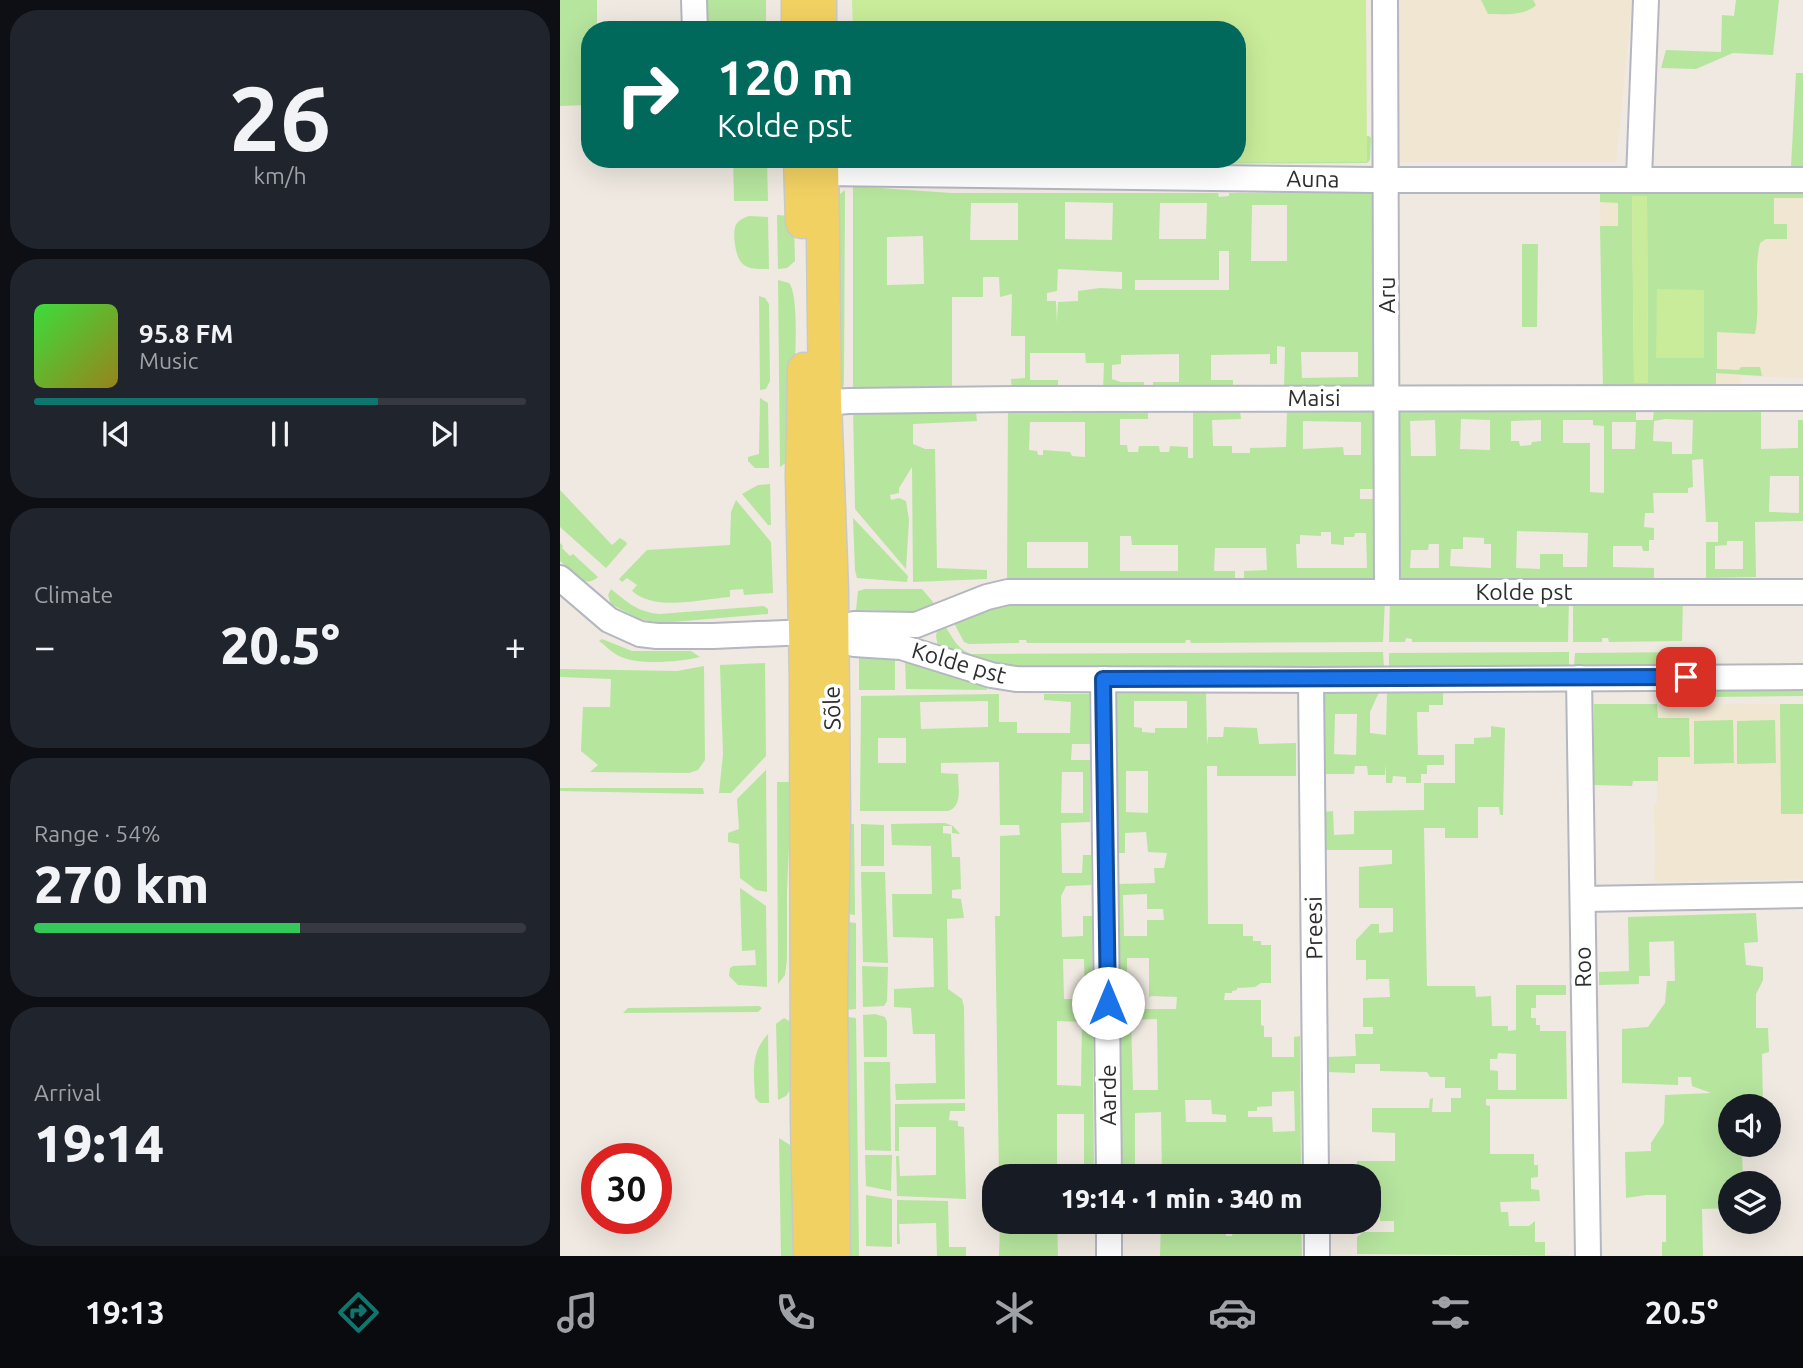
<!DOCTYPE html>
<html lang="en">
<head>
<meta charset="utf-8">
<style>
  body { margin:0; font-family:Ubuntu,sans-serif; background:#20242c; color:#f1f3f6; height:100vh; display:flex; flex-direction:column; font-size:26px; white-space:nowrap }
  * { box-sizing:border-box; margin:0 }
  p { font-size:23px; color:#9ea1a6 }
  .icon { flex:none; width:38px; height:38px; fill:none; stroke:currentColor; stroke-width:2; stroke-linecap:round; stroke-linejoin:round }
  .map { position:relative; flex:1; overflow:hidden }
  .sheet { display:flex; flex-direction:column; gap:10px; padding:10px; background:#0d0f14; width:560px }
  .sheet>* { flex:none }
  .hud { position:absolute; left:21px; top:21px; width:665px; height:147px; border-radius:28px; box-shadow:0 7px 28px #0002; background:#00695c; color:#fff; overflow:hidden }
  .buttons { position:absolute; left:1158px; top:1094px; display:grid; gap:14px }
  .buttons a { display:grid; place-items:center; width:63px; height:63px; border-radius:50%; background:#171b24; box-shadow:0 7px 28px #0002; font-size:35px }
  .speed { position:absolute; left:21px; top:1143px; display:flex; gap:14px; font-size:35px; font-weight:700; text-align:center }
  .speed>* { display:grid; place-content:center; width:91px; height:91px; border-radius:50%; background:#171b24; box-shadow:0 7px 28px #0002; line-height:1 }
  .speed .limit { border:10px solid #d22; background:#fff; color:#111 }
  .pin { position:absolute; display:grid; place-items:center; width:60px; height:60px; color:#fff; margin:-30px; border-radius:14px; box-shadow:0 4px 10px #0006 }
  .me { position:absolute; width:77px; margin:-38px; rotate:0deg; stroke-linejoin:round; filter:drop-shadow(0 0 5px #0008) }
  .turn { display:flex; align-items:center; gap:24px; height:147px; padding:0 21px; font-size:32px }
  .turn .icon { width:91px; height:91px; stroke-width:2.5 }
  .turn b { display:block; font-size:49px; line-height:60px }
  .big { font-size:52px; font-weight:800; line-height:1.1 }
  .sheet .tile { flex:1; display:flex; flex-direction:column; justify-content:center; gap:10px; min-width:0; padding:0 24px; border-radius:28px; background:#20242c }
  .sheet .dial { align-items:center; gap:0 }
  .dial b { font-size:91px; line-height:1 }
  .song { display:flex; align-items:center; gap:21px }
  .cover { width:84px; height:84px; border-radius:10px; background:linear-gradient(135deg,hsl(120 70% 55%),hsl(50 70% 35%)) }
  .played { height:7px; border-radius:4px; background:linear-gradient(90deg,#0f766e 70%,#363941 70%) }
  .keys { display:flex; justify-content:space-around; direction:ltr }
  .heat { display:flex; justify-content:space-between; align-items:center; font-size:38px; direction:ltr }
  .charge { height:10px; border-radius:5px; background:linear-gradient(90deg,#34c759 54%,#363941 0) }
  .trip { position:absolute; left:422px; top:1164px; width:399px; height:70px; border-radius:28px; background:#171b24; box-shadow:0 7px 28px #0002; font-weight:800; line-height:70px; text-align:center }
  .tab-bar { display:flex; height:112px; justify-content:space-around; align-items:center; background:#090b0e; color:#9ea1a6 }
  .tab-bar .icon { width:49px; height:49px }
  .tab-bar .selected { color:#0f766e }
  .tab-bar b { font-size:32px; color:#f1f3f6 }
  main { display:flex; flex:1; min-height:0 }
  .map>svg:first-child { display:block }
  .education { fill:#f0e6d1 }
  .green { fill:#b6e59e; fill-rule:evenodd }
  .pitch { fill:#c9ec9a }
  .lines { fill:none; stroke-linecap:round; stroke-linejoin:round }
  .minor-casing { stroke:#b4b7c1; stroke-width:28 }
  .major-casing { stroke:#c9c9c9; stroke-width:35 }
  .minor { stroke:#fff; stroke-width:24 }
  .major { stroke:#f2d163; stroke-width:32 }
  .route-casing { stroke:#114b97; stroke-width:18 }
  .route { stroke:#1a73e8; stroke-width:12 }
  .labels { text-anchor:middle; stroke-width:7; stroke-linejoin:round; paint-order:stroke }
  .street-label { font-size:23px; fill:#2e2e2e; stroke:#fff }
</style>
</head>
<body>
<main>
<section class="sheet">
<div class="tile dial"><b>26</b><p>km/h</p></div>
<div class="tile">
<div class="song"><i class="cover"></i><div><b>95.8 FM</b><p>Music</p></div></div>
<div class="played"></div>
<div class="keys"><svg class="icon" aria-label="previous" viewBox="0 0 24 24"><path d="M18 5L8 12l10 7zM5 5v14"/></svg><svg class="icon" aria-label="pause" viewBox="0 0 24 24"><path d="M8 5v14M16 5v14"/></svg><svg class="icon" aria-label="next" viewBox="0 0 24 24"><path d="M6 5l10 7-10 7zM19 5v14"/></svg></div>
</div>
<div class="tile"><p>Climate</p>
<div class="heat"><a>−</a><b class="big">20.5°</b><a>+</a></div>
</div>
<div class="tile"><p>Range · 54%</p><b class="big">270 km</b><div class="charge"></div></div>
<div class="tile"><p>Arrival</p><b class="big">19:14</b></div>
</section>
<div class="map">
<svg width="1243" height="1256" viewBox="0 0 1243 1256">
  <rect width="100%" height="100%" fill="#efe9e1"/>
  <g class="education">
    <polygon points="837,0 1072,0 1056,162 838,162"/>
    <polygon points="1040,191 1243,191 1243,378 1181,376 1181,389 1043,389"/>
    <polygon points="1243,704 1243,879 1095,882 1094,803 1097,803 1097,705"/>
  </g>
  <g class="green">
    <polygon points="0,0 37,0 37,30 30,30 30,105 0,106"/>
    <rect x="142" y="0" width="64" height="30"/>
    <path d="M921,0H973L976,5C966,16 942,14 928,14Z"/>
    <polygon points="1176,0 1219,0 1213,55 1173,53 1136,69 1101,68 1106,50 1161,52 1162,15 1174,16"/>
    <polygon points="1236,73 1243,73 1243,168 1231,167"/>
    <polygon points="809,136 811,138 810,160 807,163 550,164 550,159 677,159"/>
    <polygon points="173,159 207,159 208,201 174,201"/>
    <path d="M293,186L391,193H658L659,197L669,196V193L814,192L820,389H724L725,347L717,346V364H710V354L651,355V380H673V390H593V382H619V354L561,355V364L552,365V379L561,382H584V390H543L544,363H526L525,353H470V380H498V391H452L451,379L465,378V336H451L452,294L440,297L439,277H423V297H392V391L293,394ZM505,202L553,203L552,240L505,239ZM411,203H458V240H410ZM600,203H647L646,239H599ZM692,205H727V261H691ZM363,236L364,284L327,285V237ZM659,251H669V290H575V280H659ZM498,269L562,272V289L540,288L518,291V301L498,302L497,323L496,301H487V293L497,291ZM741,352H798V377L742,378Z"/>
    <polygon points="285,190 284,381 283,390 277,393 278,196"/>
    <path d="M1040,191H1243V198H1214V224H1227V239H1206L1200,243C1193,272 1201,304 1195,334L1157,332V369L1179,370L1181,367H1200L1202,376L1156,373V389H1043L1040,226H1058V203L1040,202ZM1087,196L1088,383H1074L1072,197Z"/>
    <polygon points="217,215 230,216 234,222 235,261 227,268 218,269"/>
    <path d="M189,216L208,217L209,269C199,269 187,270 181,262C175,255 173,235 175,227C177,221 183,218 189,216Z"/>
    <polygon points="962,244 978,244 977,327 962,327"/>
    <path d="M218,280L229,283C244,302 230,430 228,461L220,467Z"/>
    <polygon points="199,296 205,298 209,304 210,381 206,389 200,390"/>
    <polygon points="200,398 208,403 209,468 195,468 188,461 188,457 199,454"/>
    <polygon points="293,408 416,412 417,421 353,424 353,444 365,449 375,449 377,568 427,570 427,579 353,582 352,467 339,488 339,493 330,495 331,500 339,498 346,501 349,520 346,569 295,509"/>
    <path d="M820,408L815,489H800V499H815L821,579L684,578V571L707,570L706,548H655L654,571H675V579H447L448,411H588V419H560V445H567L568,452H578L579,446H599L600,452H609L610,446L628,447V458H633V410H680L681,419L652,420L653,446H672V453H690V448L726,447L727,409ZM743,421L801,422V455H784L783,447L743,449ZM470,422H525V457L512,456L510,452L483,450V455H478L477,451L469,450ZM761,532H771V544L784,545V537H794L795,533H806L807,568H737L736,544H740V535L761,536ZM560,536H571L572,545H618V571H560ZM467,542H528V568H467Z"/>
    <path d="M1076,409V420H1093L1094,409H1201V449L1238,448V420H1243V521L1195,522L1196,577L1146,578V542H1158V522H1146L1143,459L1132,460L1133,487L1128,488V493H1093L1094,513H1085L1084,527L1094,528V540H1089V551H1083L1082,546H1053V567L1094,568V578L834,579V410ZM901,419L930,420V450L900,449ZM1105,419L1133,420L1132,454H1112V442L1093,441L1094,421ZM875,420L876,456H851L850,421ZM981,420V441L972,442L971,445L960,446L959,441H951V421ZM1003,420H1033V425L1044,426V493L1030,492V443H1003ZM1052,422H1076L1075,449H1052ZM1210,476H1239V513L1209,512ZM957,531L1028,533L1027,567H1003V554H980V569L956,568ZM903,537L924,538V544H931V568L890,566L891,549H903ZM1167,541H1183V569H1155V546L1167,545ZM869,544H879V568H850L851,550H868Z"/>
    <polygon points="210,484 211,525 208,525 182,494 198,485"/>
    <polygon points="0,490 52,545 60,538 66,542 67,544 46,568 0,527"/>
    <path d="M176,500L211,542L213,593L184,595L183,589L170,590V597C141,599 96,612 72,591L77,585L67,578L62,582L59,579L87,550L170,545L171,512Z"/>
    <polygon points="293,518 348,576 347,582 297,578 295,570"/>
    <path d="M0,543L3,546L2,548L10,556L13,554L38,577C24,590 11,571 0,561Z"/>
    <path d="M51,589C67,602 78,612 99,614L204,606L208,609V614L101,623L79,619L51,604L48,595Z"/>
    <polygon points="305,589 362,589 378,608 362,612 296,610 298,591"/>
    <polygon points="825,599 823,642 631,643 630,640 626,640 625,643 467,643 466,640 459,640 459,643 409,644 404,642 394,623 442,601"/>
    <polygon points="1009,599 1008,642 852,642 852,639 846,638 845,642 829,642 830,600"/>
    <polygon points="1013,599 1123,599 1122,641 1049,642 1048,638 1042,638 1042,642 1013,642"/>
    <path d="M385,626C393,638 397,649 411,654L823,652L824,668L446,669L378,647L376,636L377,631Z"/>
    <path d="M42,639L72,651H131L140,657C119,662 76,666 57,655C50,651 45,645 39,641Z"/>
    <polygon points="1009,652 1009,667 829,667 829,653"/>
    <polygon points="1129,652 1137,659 1138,667 1014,666 1015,653"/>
    <polygon points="299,657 335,658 335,690 299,690"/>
    <polygon points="345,658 426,685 427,690 346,689"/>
    <polygon points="205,663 206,756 171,793 159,793 163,754 160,665"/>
    <polygon points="144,666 145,760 138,770 129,773 30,772 38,765 21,751 23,707 50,707 51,679 0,677 0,669 117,671"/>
    <polygon points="1150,685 1243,685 1243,696 1151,697"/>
    <path d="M883,691V705H869V712H857L858,755H884V765H867V774H861V783H846V777L833,776L832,783H826V764L825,775H808L807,766H795L794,774H763L762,693L819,692L810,712V733L826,735L827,692ZM775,714H797L796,755L774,754Z"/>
    <path d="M555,693H646L647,746L648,737H663L664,727L697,728L699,744L736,743V776H657V766H647L648,924H683V936H693V941H701V945H711V983H701L695,987L677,988V990L672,991V993H665L664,1000H701V1025L704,1026V1037H712V1057H734V1037L740,1036L741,1176H735V1165H714L713,1176L706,1174L602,1176L601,1112L575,1113V1176H561L559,1009H616L617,997L591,996L589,998V958H567V979L559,978L558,884L595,883L594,868H604L607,853L588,852L586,832L565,833V853H558ZM574,701H627V728H595V733L582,732V728L574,727ZM566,771H588V813L566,812ZM587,894V909H603L604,920H587V936H564L563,895ZM597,1019L598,1090H573L571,1020ZM734,1091L735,1131L713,1132L712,1117H688V1111H697V1107L712,1106V1092ZM625,1100H651L652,1114L666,1115V1122H626Z"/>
    <path d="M439,694V722H457V733H510L511,702L484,700V694H529L530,744H512L511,760H530V822L501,823L502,873H522L523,855H531V885L506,886L501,896L502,937L523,936V916H532L534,1176H524V1114H497V1176H439L435,916H440V836L460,835L459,825H440L439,762L381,763V773L398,774C398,787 403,806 388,811H300L301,696ZM360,702L428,701V727L361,729ZM318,738H346V763H318ZM502,772H523V813H501ZM503,959H524L525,999H504ZM497,1021L522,1022L521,1086L497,1085Z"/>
    <polygon points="1034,704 1097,704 1098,718 1129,718 1130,757 1098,757 1098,781 1073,781 1072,786 1034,785"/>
    <polygon points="1220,704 1243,704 1243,814 1221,814"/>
    <polygon points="1173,720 1174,763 1134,764 1134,721"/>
    <polygon points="1215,720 1216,763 1177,764 1177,721"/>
    <path d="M931,726L945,728L943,815H940L939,807H918V838H885V828H864L867,986H915L916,997L931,996L932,1026H948V1031L956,1030V985H1006V995H976V1008H971V1018H976V1025H980V1031H1006L1007,1099H926V1105L930,1106V1154H974V1165H978V1177L971,1178V1189L979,1190L980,1201L940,1202L941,1212H948L949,1226H969L975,1221V1242H985V1256H1009L797,1254V1237L803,1232H834V1221H820V1208H809L808,1176H797V1161H835V1133L812,1132V1108H869L870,1099L873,1098L872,1112H891V1098H901V1088H885V1077H870L867,1072L820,1071V1064H795V1073L767,1072V1057L796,1056L795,1034H813V1027H803V998L830,997L829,979H808L806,981V960H796V940L811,924H819V933L833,932V908H799V867L832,864V850H764V812L773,811L774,835L794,834V811L864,810V783H895V744H914V738L931,737ZM938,1053L956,1054V1090H938V1071L930,1070V1059H937Z"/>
    <polygon points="206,770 207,892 196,890 180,878 179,844 168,842 168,833 179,829 177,799"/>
    <polygon points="217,782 232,782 227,890 227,959 225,975 218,984"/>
    <polygon points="0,788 143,788 144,794 0,791"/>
    <polygon points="385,823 393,826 400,834 392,833 392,826 383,826 383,833 391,834 392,857 400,857 401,889 392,890 392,898 401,899 404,918 387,919 388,989 402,999 404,1007 405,1099 336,1100 335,1084 376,1083 375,1034 353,1034 351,1008 334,1007 334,989 374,987 373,938 333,937 332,894 372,894 371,846 332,845 331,824"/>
    <polygon points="289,824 294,824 295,915 288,914"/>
    <polygon points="301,824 324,825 324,866 301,866"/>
    <polygon points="301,872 325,872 328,963 303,962"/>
    <polygon points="180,888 206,906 207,987 178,985 169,976 170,968 173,966 196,965 195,950 182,951"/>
    <polygon points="1196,913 1198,942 1184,943 1186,965 1203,967 1203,980 1196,994 1196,1028 1208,1028 1209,1052 1202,1054 1203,1106 1171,1106 1171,1144 1200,1145 1199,1150 1182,1150 1183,1183 1171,1183 1171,1208 1142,1209 1143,1256 1080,1256 1102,1256 1102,1242 1106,1242 1106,1195 1086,1195 1066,1198 1065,1152 1091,1151 1091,1143 1104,1123 1105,1095 1151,1093 1132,1086 1131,1077 1118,1077 1118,1085 1062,1083 1062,1029 1088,1027 1105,1003 1107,981 1115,981 1114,941 1089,942 1090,976 1079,976 1079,984 1039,985 1039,972 1069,971 1068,917"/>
    <polygon points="288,922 296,923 296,1009 285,1010"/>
    <polygon points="302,966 328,967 327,1001 324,1006 303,1007"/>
    <polygon points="199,1006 202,1008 198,1012 63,1013 68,1008"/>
    <polygon points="315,1014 325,1017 327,1022 327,1057 304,1057 303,1015"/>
    <polygon points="286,1017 296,1018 299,1256 284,1256"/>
    <polygon points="224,1018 231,1022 232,1087 226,1096 218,1100 216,1024"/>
    <path d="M208,1034L209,1103H200L195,1098C194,1074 190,1053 208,1034Z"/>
    <polygon points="304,1062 330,1062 331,1151 305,1150"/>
    <polygon points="405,1103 405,1111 390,1111 389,1120 398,1121 398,1126 404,1127 406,1199 337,1196 336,1156 339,1156 340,1176 376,1175 376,1127 339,1127 339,1151 335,1151 335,1104"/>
    <polygon points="219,1138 230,1145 234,1154 236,1256 221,1256"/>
    <polygon points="305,1155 332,1155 331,1191 306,1186"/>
    <polygon points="306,1195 332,1199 332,1247 306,1246"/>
    <polygon points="337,1200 388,1201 389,1247 406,1247 406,1256 377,1256 376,1223 339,1224 340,1244 337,1244"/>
    <polygon points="440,1222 497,1222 498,1256 439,1256"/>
    <polygon points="601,1222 657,1222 657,1224 666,1224 666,1236 672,1236 673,1232 700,1232 701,1224 712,1224 713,1222 741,1222 742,1256 600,1256"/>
  </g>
  <g class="pitch">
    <polygon points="292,0 806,0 807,162 297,163 294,159 677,159 677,30 293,30"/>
    <polygon points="1072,196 1087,196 1088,383 1074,383"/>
    <polygon points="1097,289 1144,290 1144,358 1096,358"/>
  </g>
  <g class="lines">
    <g class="minor-casing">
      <g id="minor">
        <polyline points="134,0 135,30"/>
        <polyline points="825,0 827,591"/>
        <polyline points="262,173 814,180 1243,180"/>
        <polyline points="1079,178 1086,0"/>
        <polyline points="248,404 289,401 455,399 1243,398"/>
        <polyline points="0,578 49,620 80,634 97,636 153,636 272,631 294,624 356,625 427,597 448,592 1243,592"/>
        <polyline points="272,631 294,644 341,647 431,675 456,679 751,680 1243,677"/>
        <polyline points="1019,678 1028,1256"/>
        <polyline points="543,679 549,1176"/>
        <polyline points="751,680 756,1176"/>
        <polyline points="1023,899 1243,895"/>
        <polyline points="549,1222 549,1256"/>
        <polyline points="757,1222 757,1256"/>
      </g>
    </g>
    <g class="major-casing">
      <g id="major">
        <polyline points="238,0 238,30"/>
        <polyline points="260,0 260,30"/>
        <polyline points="240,159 242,222"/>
        <polyline points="262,159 265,402 272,590 274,816 271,999 274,1256"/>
        <polyline points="244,369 242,477 246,682 247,1121 250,1256"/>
      </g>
    </g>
    <use href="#minor" class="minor"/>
    <use href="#major" class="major"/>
  </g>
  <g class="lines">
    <g class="route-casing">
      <polyline id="route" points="548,1003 543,679 1126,677"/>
    </g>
    <use href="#route" class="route"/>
  </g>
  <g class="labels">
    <g class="street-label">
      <text transform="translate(753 179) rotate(1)" y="8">Auna</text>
      <text transform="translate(827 295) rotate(-90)" y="8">Aru</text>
      <text x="754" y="406">Maisi</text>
      <text x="964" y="600">Kolde pst</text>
      <text transform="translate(399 663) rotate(16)" y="8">Kolde pst</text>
      <text transform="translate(272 708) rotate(-91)" y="8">Sõle</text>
      <text transform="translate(754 928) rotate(-91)" y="8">Preesi</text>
      <text transform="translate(1023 967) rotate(-91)" y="8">Roo</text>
      <text transform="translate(548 1095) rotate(-90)" y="8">Aarde</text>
    </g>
  </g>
</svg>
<div class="buttons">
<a><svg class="icon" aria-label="sound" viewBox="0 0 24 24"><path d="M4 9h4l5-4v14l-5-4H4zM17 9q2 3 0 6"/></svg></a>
<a><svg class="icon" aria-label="layers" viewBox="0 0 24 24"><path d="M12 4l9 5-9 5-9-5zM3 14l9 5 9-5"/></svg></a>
</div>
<div class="speed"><div class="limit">30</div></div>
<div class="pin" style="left:1126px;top:677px;background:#d93025"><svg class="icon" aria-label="arrive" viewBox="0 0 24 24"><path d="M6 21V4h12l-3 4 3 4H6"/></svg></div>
<svg class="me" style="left:548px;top:1003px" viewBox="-20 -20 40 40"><circle r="19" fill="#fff"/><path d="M0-13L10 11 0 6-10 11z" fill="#1a73e8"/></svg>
<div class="trip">19:14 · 1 min · 340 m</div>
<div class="hud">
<div class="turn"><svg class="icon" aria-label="right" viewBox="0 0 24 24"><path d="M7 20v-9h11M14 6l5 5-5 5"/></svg><div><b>120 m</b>Kolde pst</div></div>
</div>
</div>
</main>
<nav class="tab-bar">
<b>19:13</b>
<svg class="icon selected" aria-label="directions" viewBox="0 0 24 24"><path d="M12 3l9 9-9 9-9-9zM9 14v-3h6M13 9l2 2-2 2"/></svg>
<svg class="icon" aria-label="music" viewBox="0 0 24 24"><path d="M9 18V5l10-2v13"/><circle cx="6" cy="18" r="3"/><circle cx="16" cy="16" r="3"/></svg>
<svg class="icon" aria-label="phone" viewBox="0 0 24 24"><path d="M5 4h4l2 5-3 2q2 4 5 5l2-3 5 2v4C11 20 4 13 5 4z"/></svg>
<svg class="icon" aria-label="climate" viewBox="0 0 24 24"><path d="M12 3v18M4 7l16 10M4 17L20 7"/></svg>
<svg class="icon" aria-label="car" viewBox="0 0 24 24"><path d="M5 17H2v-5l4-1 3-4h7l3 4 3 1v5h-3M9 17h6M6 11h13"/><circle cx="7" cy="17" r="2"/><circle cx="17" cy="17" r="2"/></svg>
<svg class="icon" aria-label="filters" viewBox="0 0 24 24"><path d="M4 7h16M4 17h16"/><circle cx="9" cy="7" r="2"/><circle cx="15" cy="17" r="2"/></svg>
<b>20.5°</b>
</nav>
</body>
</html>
